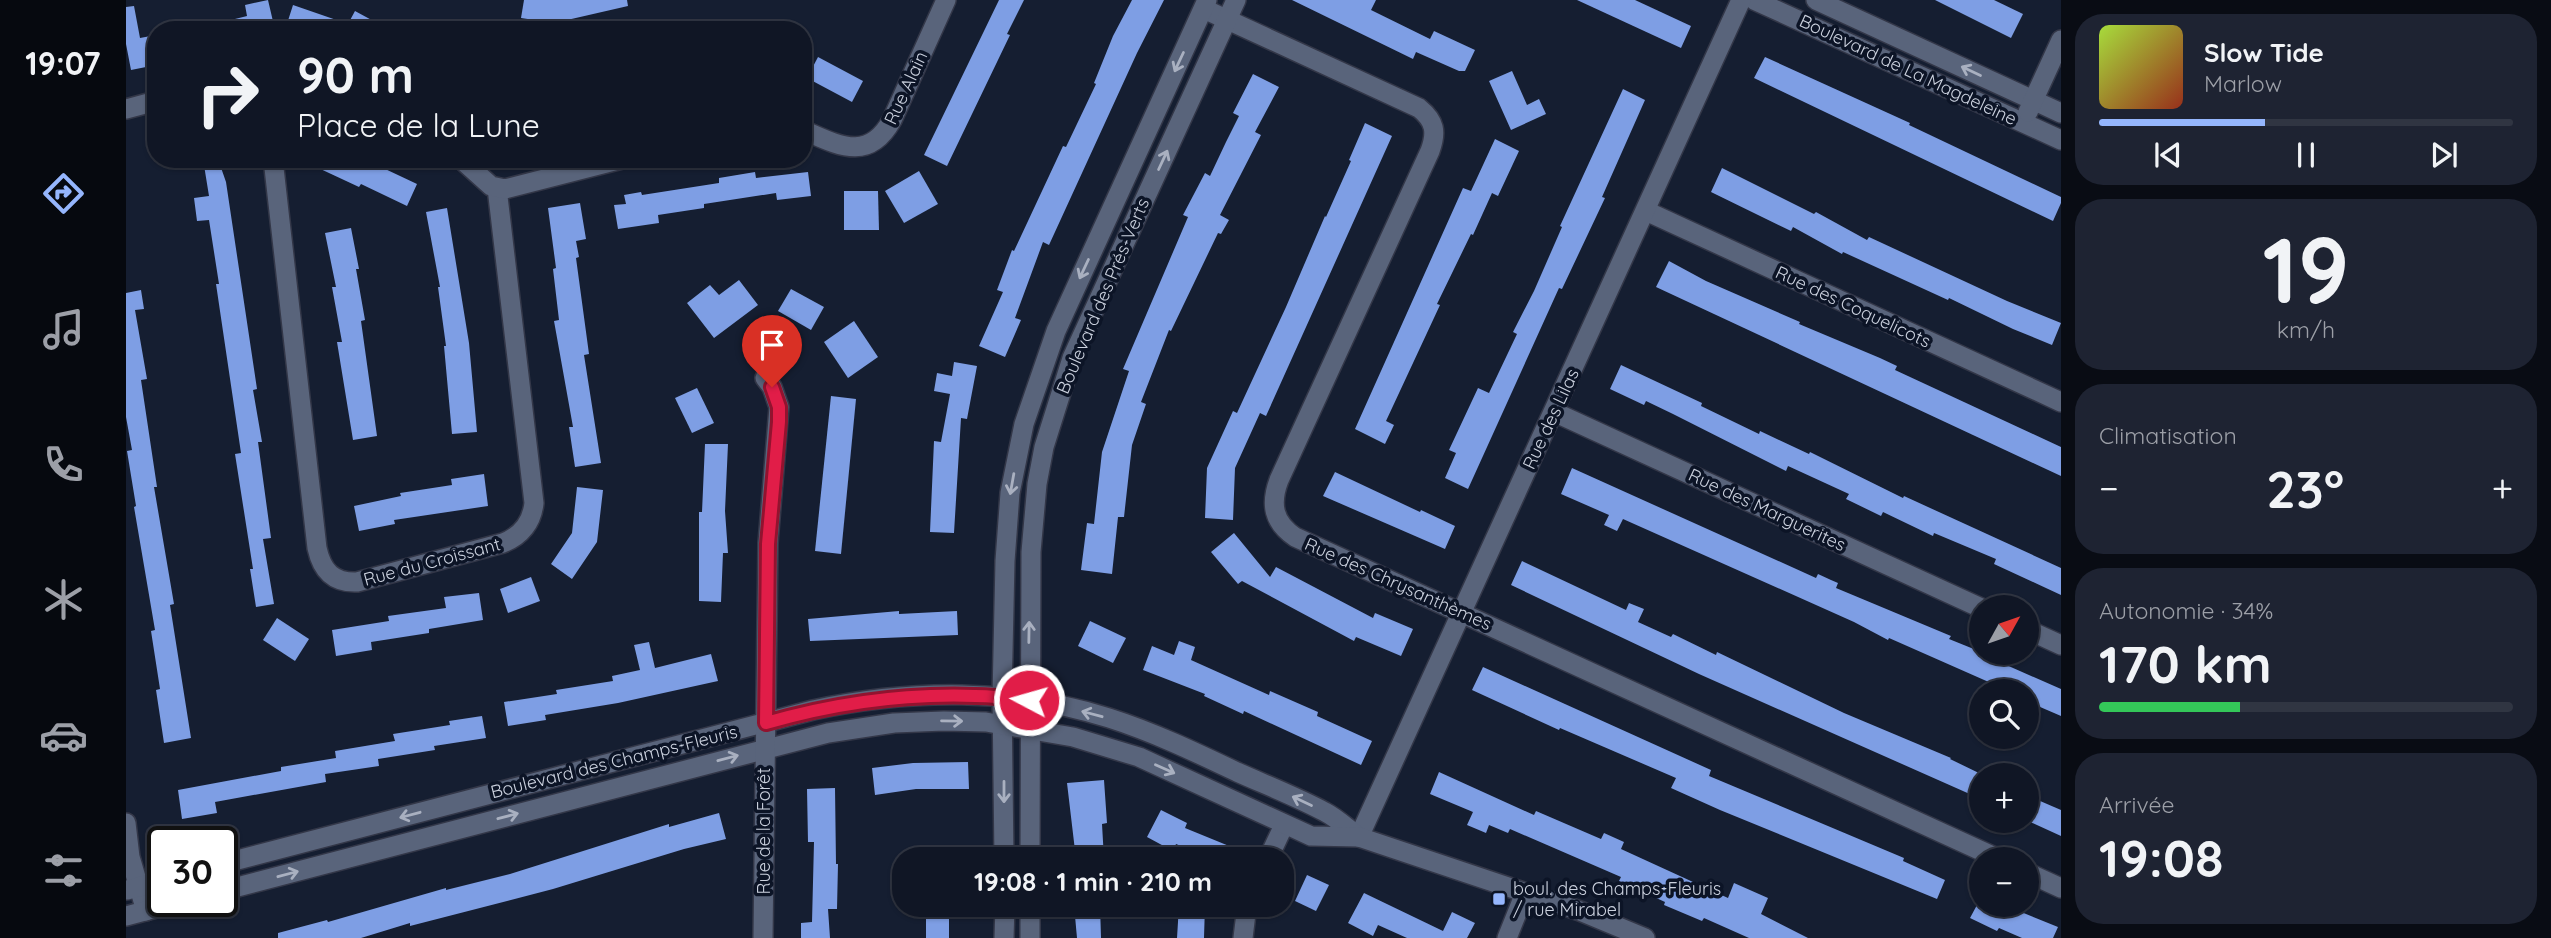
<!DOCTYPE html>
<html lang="fr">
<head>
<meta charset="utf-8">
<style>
  body { margin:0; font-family:Quicksand,sans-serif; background:#1e2332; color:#f1f3f6; height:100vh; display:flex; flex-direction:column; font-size:26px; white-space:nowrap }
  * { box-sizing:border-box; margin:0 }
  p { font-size:23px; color:#9c9fa7 }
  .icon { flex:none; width:38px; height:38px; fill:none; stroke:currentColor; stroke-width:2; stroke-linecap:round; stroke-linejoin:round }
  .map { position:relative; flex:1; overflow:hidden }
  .details { display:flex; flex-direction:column; gap:14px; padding:14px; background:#090c14; width:490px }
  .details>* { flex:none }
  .guide { position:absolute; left:21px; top:21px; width:665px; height:147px; border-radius:28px; box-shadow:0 2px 5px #0004,0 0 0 2px #303542; background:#101625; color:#f1f3f6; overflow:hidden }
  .needle { width:46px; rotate:50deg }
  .fabs { position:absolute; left:1843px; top:595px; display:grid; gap:14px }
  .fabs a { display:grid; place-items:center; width:70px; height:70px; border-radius:50%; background:#101625; box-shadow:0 2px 5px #0004,0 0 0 2px #303542; font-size:35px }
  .speed { position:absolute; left:21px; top:826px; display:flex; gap:14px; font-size:35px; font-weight:700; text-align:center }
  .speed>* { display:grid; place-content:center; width:91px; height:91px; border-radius:50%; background:#101625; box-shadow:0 2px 5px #0004,0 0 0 2px #303542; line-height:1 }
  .speed .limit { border:4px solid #111; border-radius:10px; background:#fff; color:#111 }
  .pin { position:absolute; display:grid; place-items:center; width:60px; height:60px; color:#fff; margin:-72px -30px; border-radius:50% 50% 50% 0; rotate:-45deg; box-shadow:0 0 7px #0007 }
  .pin .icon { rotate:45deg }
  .me { position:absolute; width:77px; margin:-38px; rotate:276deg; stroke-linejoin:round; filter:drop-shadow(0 0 5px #0008) }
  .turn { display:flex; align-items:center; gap:24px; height:147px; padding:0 35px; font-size:32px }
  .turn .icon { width:91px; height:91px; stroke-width:2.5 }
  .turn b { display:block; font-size:49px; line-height:60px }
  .big { font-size:52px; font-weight:700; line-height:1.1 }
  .details .card { flex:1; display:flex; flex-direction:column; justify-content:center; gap:10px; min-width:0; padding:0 24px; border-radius:28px; background:#1e2332 }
  .details .dial { align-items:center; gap:0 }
  .dial b { font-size:91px; line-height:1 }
  .song { display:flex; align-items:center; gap:21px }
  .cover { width:84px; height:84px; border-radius:10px; background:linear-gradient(135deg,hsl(80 70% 55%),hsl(10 70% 35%)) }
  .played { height:7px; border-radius:4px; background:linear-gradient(90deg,#95b6fd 40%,#303542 40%) }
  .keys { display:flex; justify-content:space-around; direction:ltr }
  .heat { display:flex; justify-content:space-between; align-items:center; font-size:38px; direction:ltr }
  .charge { height:10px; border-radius:5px; background:linear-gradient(90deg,#34c759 34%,#303542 0) }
  .trip { position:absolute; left:766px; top:847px; width:402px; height:70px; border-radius:28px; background:#101625; box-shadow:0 2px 5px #0004,0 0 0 2px #303542; font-weight:700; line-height:70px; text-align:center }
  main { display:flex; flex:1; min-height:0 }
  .tabs { display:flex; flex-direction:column; width:126px; justify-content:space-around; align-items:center; background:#06090f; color:#9c9fa7 }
  .tabs .icon { width:49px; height:49px }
  .tabs .active { color:#95b6fd }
  .tabs b { font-size:32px; color:#f1f3f6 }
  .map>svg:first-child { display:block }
  .building { fill:#7e9ee4 }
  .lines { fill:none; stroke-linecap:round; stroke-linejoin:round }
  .street-casing { stroke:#333748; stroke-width:22 }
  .street { stroke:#59647b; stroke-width:19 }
  .oneway { stroke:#a9b0c0 }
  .route-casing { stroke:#92132f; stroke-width:18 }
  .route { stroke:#e11d48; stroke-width:12 }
  .poi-dot { fill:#95b6fd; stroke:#0c1426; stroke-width:2.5 }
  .labels { text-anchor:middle; stroke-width:7; stroke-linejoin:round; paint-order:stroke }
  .street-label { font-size:18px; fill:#cbd1de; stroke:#0c1426 }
  .poi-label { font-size:18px; fill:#cbd1de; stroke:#0c1426; text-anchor:start }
</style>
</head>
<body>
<main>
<nav class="tabs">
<b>19:07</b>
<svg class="icon active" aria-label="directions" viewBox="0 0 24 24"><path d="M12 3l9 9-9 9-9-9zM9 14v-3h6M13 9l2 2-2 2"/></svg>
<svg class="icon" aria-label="music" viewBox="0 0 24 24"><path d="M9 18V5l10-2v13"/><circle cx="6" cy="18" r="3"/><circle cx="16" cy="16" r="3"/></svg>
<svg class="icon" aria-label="phone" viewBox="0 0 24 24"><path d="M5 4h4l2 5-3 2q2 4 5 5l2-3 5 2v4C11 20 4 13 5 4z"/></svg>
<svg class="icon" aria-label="climate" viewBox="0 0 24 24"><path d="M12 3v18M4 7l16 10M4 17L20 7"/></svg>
<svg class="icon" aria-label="car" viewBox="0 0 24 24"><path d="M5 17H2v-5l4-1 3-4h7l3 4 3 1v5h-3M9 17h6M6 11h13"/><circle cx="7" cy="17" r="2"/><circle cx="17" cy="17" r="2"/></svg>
<svg class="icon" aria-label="filters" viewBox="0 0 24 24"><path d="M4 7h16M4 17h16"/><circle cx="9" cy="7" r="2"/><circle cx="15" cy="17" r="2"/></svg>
</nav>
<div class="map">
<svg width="1935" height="938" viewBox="0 0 1935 938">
  <rect width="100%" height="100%" fill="#151e31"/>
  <g class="building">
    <polygon points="142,0 149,30 90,30 89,24 121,16 119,5"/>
    <polygon points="398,0 501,0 502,6 428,23 395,18"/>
    <polygon points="873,0 898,0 881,34 884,35 821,166 798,155"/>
    <polygon points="1006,0 1038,0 1011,53 923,245 917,242 889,318 895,320 879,357 853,346 877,292 871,290 886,250 888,251 937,146 940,147 970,84 968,83 987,36"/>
    <polygon points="1166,0 1250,0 1245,10 1304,39 1308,31 1349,50 1339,71 1333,71 1290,52 1287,59"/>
    <polygon points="1451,0 1509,0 1565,26 1555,48"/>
    <polygon points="1809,0 1868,0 1897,14 1885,38"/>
    <polygon points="167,5 222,24 229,11 264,30 159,30"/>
    <polygon points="8,6 14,38 30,35 30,65 5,70 0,44 0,7"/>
    <polygon points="692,57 737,81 726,102 681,78"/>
    <polygon points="1639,57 1784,123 1783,125 1935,197 1935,203 1927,221 1628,78"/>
    <polygon points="1386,71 1401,105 1413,99 1420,114 1385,130 1363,81"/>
    <polygon points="1127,74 1153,87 1129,132 1135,135 1094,215 1103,220 1095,234 1092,233 1045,331 1043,330 1015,402 1020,404 1006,445 998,517 992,517 986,574 955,570 961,523 968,524 976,452 1003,371 997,369 1062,217 1057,215 1079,173 1084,176 1100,142 1113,116 1107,113"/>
    <polygon points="1497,89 1519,100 1476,197 1479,198 1436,289 1433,288 1342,489 1319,478 1330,453 1323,450 1352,388 1363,393 1391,334 1387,332 1408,291 1436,227 1434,226"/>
    <polygon points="1239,123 1266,136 1140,416 1134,413 1109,468 1107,520 1079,518 1081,468 1107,411 1111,413 1160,307 1199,216 1200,217 1225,161 1223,160"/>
    <polygon points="1369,139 1393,151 1372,196 1366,193 1347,235 1345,234 1311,304 1314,305 1260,421 1268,425 1259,444 1229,429 1337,188 1345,191"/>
    <polygon points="77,159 92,159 100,182 131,389 127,390 136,442 132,442 145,538 137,539 148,604 130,607 124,569 127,569 109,454 115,453 90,284 93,284 83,220 71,221 68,198 83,196"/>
    <polygon points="173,159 238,159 291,184 281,206 235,184 233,187"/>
    <polygon points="1596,168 1688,214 1690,212 1741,240 1743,237 1881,301 1935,323 1926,345 1887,329 1823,298 1822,300 1717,252 1716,254 1667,227 1665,231 1585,192"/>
    <polygon points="793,171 812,204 778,223 759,191"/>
    <polygon points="629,172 630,178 682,172 685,196 651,200 650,193 578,204 578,208 532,215 533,223 492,229 488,205 500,204 498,195 515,192 516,195 593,183 593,178"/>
    <polygon points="718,191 752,191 753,230 718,230"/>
    <polygon points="454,203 460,239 450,241 453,257 450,258 463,354 458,355 475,463 449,467 443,427 447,427 428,321 433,320 427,269 430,268 422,208"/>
    <polygon points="321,208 343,343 351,432 326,434 318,346 320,346 312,287 314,287 300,212"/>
    <polygon points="225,228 233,269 230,269 239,320 235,321 251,436 227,440 211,342 216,342 206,287 210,287 199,233"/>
    <polygon points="1543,261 1580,281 1674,322 1673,324 1754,358 1771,366 1769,370 1935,447 1935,476 1530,287"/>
    <polygon points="613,280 632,305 588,338 561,303 584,285 593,295"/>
    <polygon points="665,289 698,307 685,330 652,311"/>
    <polygon points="15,290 18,309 9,310 21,379 15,380 31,487 28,487 48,604 44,605 65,738 38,743 30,690 34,689 25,631 29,630 8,507 10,506 1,451 6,450 0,417 0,293"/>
    <polygon points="728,321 752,357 722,378 698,342"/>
    <polygon points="828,362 851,366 841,419 835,418 828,533 804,532 808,441 815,442 824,394 808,391 811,373 826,376"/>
    <polygon points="1495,365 1576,403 1575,406 1633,434 1634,431 1683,454 1684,452 1777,498 1778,496 1935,568 1935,595 1868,564 1870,559 1808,533 1807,536 1757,512 1755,516 1720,499 1723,494 1662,466 1660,471 1547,414 1520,401 1518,405 1484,389"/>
    <polygon points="571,388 588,423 566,433 549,398"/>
    <polygon points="705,396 730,399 715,554 689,551"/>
    <polygon points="579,444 602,444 599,511 602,553 597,553 595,602 573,601 573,512 576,512"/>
    <polygon points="1446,468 1690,578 1692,574 1705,580 1712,583 1710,588 1825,636 1823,639 1870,658 1869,660 1935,689 1935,716 1900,701 1900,691 1873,691 1874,687 1763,638 1762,640 1728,622 1497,519 1491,531 1478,525 1483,515 1435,494"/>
    <polygon points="1209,472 1294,512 1295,510 1329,526 1319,549 1197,496"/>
    <polygon points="358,474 362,506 268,520 269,524 233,531 228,506 275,496 274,493 326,485 325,479"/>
    <polygon points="451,487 477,490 471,542 446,579 425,564 446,533"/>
    <polygon points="1108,533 1144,577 1150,567 1247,618 1249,613 1287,629 1275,656 1230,637 1228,641 1116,581 1112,584 1085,552"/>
    <polygon points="1396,561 1500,610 1503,603 1518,609 1512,622 1545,637 1547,634 1590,655 1591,652 1718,713 1825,758 1824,759 1857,775 1855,775 1855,799 1573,674 1385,585"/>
    <polygon points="405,577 414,601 382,613 374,589"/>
    <polygon points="353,593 357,620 303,629 303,633 245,642 246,650 210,656 206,630 263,621 262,616 320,608 318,597"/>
    <polygon points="773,611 773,614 831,611 832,635 684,641 682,619"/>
    <polygon points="151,618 183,639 169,661 137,640"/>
    <polygon points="964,621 1000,638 987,663 952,646"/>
    <polygon points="1053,641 1069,647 1065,660 1143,695 1144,691 1192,712 1191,716 1246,741 1235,765 1118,711 1117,714 1078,696 1079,694 1017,670 1026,646 1048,655"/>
    <polygon points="523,642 529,668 585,654 592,681 492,703 419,715 420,720 382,726 378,702 431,694 430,690 487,681 486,676 514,670 508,645"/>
    <polygon points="1357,667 1585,770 1583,776 1778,858 1777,861 1819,880 1811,899 1594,810 1545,788 1550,778 1434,728 1433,730 1346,690"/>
    <polygon points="356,716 360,738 308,746 309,750 252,759 253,766 199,774 200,782 89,802 91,813 56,819 52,790 155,771 155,767 210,758 209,751 269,741 267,734 324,725 323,721"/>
    <polygon points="842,762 843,789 790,789 749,795 746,768 787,763"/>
    <polygon points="1313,772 1408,815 1410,811 1475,839 1478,833 1498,842 1495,849 1602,898 1608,883 1642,898 1635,914 1682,938 1623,938 1578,918 1576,921 1538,905 1539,902 1493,881 1495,877 1384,829 1382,833 1363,825 1360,833 1341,825 1347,812 1304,794"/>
    <polygon points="978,780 981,823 976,824 978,859 950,859 941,783"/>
    <polygon points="709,788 710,864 712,864 711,909 702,909 704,938 675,938 675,923 686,922 688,842 682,842 681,789"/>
    <polygon points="1900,795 1935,810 1935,836 1900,820"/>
    <polygon points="1035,810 1061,823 1059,828 1130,857 1130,859 1087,859 1050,844 1047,851 1021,837"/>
    <polygon points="593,813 600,839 558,849 427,889 284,926 284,923 235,938 152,938 152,933 201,920 202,922 320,888 320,890 384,874 543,824 543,827"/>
    <polygon points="1181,875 1203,885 1190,911 1169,901"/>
    <polygon points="1238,893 1317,931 1326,912 1349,923 1341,938 1281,938 1252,925 1247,936 1222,923"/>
    <rect x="800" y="905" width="23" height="33"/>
    <polygon points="948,905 974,905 975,938 951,938"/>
    <polygon points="1053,905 1079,905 1078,938 1051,938"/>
    <polygon points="1851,905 1878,905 1932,927 1927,938 1896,938 1873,928 1871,931 1844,918"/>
  </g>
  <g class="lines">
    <g class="street-casing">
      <g id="street">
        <polyline points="1628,0 1935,140"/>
        <polyline points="1690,0 1935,113"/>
        <path d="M1078,9L1293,108C1309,121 1311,132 1304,151L1153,480C1144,504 1147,522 1169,537L1873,859"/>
        <polyline points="0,109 30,101"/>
        <polyline points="1902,112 1935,40"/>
        <path d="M677,130C712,145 742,163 766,120L820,0"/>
        <path d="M147,159L191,548C196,571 207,583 231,582L377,543C395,536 406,522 408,503L371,188"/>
        <polyline points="335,159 365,186 379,189 496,159"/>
        <polyline points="1520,211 1935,402"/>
        <polyline points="1428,412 1855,608"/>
        <polyline points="1900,629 1935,645"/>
        <polyline points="0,823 4,857 20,911"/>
        <polyline points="1233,837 1615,0"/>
        <polyline points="878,859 876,697 879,561 884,493 898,424 930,331 1081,0"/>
        <polyline points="904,859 905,552 911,484 918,447 946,358 1110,0"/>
        <polyline points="1142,859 1158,825"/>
        <path d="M96,864L687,710C784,689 888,688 983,718C1027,732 1069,752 1111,772C1140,785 1171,797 1199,812C1211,818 1222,829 1233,837"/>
        <polyline points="1900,872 1935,888"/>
        <polyline points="1,890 37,880"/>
        <polyline points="96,891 702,733 768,723 818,721 860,722 947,737 1013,757 1185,836 1233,837 1454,911 1519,938"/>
        <polyline points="904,905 904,938"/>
        <polyline points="0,916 56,901"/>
        <polyline points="637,938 642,543 653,407 646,387 639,378"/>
        <polyline points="878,938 879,905"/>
        <polyline points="1117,938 1121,905"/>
        <polyline points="1381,938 1399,893"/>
      </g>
    </g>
    <use href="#street" class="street"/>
  </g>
  <defs><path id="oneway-shaft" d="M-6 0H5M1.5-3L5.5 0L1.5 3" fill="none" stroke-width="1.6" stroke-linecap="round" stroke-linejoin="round" transform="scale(1.75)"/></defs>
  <g class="oneway">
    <use href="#oneway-shaft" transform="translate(1053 62) rotate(115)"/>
    <use href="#oneway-shaft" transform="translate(1845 71) rotate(-155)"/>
    <use href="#oneway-shaft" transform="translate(1037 160) rotate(-65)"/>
    <use href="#oneway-shaft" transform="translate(958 269) rotate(115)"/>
    <use href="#oneway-shaft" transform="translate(886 484) rotate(100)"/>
    <use href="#oneway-shaft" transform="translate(903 632) rotate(-89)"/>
    <use href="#oneway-shaft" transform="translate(966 714) rotate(-165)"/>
    <use href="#oneway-shaft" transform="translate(826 721) rotate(1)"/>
    <use href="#oneway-shaft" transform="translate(602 758) rotate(-15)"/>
    <use href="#oneway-shaft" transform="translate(1039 769) rotate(24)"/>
    <use href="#oneway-shaft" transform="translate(878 792) rotate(90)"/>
    <use href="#oneway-shaft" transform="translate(1176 801) rotate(-155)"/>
    <use href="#oneway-shaft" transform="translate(284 815) rotate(165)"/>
    <use href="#oneway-shaft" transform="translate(382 816) rotate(-15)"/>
    <use href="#oneway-shaft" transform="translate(162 874) rotate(-15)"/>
  </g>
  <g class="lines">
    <g class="route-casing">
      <path id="route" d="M646,387L653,407V422L642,544L640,723C726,698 813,689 903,700"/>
    </g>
    <use href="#route" class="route"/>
  </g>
  <rect class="poi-dot" x="1366" y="892" width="14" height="14" rx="3.5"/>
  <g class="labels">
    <g class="street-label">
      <text transform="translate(1782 70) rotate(25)" y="6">Boulevard de La Magdeleine</text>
      <text transform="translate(780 88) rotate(-65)" y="6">Rue Alain</text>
      <text transform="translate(977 296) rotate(-67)" y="6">Boulevard des Prés-Verts</text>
      <text transform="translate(1727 307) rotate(25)" y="6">Rue des Coquelicots</text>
      <text transform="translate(1425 419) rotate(-65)" y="6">Rue des Lilas</text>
      <text transform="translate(1641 510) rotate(25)" y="6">Rue des Marguerites</text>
      <text transform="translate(306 562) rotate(-15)" y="6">Rue du Croissant</text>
      <text transform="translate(1272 584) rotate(24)" y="6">Rue des Chrysanthèmes</text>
      <text transform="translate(488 762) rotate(-14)" y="6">Boulevard des Champs-Fleuris</text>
      <text transform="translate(638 831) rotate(-90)" y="6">Rue de la Forêt</text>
    </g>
    <g class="poi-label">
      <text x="1387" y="895">boul. des Champs-Fleuris<tspan x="1387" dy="21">/ rue Mirabel</tspan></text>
    </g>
  </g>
</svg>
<div class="fabs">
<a><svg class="needle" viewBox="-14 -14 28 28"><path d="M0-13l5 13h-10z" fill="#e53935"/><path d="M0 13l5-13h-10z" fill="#9c9fa7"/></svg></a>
<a><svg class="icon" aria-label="search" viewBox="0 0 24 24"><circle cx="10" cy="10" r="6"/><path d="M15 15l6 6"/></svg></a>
<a>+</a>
<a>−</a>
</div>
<div class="speed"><div class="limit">30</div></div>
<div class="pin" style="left:646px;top:387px;background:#d93025"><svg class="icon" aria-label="arrive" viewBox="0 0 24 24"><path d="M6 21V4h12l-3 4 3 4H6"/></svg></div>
<svg class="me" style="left:903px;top:700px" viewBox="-20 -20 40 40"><circle r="17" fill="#e11d48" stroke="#fff" stroke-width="3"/><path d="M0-11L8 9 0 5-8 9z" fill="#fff"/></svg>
<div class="trip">19:08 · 1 min · 210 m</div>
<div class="guide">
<div class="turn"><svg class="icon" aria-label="right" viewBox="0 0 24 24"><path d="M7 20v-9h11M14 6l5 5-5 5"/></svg><div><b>90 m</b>Place de la Lune</div></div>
</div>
</div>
<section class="details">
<div class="card">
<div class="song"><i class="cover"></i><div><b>Slow Tide</b><p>Marlow</p></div></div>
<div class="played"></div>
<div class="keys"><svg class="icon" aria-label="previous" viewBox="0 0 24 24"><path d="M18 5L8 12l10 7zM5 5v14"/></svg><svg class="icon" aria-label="pause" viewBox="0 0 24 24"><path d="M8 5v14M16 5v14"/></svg><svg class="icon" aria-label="next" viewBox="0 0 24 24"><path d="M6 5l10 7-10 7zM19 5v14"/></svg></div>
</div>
<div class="card dial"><b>19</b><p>km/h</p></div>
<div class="card"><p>Climatisation</p>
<div class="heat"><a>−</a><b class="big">23°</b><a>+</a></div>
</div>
<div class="card"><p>Autonomie · 34%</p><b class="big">170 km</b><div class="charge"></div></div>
<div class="card"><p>Arrivée</p><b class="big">19:08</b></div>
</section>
</main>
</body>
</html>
